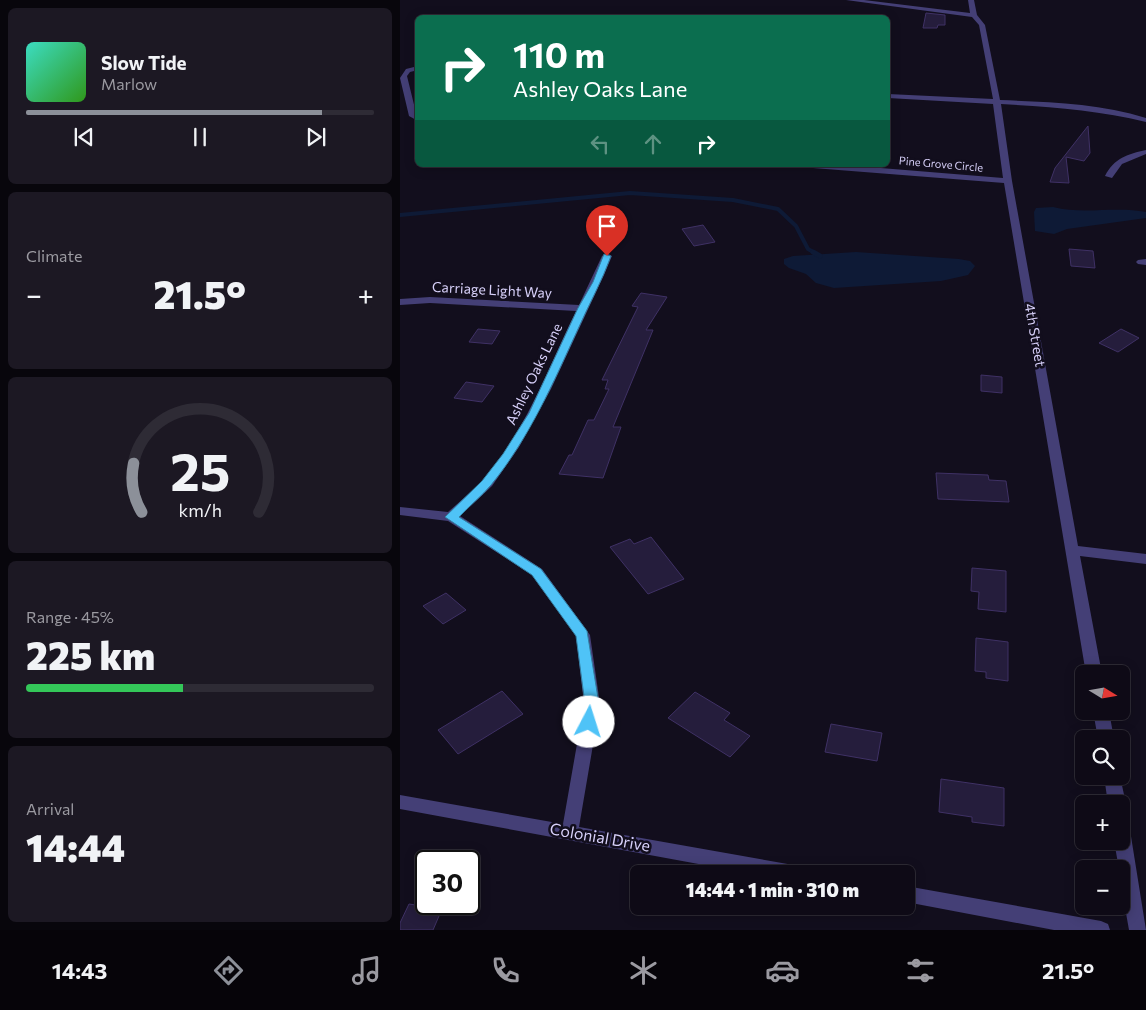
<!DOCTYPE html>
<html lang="en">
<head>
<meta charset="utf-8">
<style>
  body { margin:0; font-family:Commissioner,sans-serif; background:#1c1823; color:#f1f3f6; height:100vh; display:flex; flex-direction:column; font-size:19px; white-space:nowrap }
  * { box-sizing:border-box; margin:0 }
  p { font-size:16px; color:#9b9aa1 }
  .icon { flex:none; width:28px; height:28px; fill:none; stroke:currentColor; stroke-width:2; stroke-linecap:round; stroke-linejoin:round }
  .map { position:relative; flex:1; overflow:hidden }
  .details { display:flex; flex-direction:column; gap:8px; padding:8px; background:#08060c; width:400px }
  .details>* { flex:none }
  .guide { position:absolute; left:15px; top:15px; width:475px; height:152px; border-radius:8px; box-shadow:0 2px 12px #0003,0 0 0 1px #2e2b35; background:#0b6e4f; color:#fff; overflow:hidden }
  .needle { width:32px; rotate:101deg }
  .buttons { position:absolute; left:675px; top:665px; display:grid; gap:10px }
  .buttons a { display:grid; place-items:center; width:55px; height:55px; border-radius:8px; background:#0e0a16; box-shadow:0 2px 12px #0003,0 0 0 1px #2e2b35; font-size:25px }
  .speed { position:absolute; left:15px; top:850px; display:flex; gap:10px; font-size:25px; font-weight:700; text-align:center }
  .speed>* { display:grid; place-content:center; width:65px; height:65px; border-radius:50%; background:#0e0a16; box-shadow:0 2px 12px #0003,0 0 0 1px #2e2b35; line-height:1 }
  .speed .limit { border:2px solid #111; border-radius:8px; background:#fff; color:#111 }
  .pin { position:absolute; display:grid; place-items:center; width:42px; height:42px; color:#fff; margin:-51px -21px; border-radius:50% 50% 50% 0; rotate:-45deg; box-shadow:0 0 5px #0007 }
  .pin .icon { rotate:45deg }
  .me { position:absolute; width:55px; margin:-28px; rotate:5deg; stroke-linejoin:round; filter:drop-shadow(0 0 4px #0008) }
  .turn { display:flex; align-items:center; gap:18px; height:105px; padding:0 15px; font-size:22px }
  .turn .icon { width:65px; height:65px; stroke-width:2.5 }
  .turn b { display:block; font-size:35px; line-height:42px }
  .lanes { display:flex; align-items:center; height:48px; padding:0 15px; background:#0003; justify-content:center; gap:25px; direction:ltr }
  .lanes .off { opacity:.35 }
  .big { font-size:38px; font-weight:800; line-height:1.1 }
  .details .card { flex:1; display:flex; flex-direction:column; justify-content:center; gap:8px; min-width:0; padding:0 18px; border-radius:8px; background:#1c1823 }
  .details .dial { align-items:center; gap:0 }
  .dial svg { height:130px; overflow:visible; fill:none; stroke:#2e2b35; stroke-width:7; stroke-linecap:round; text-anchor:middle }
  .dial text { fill:#f1f3f6; stroke:none }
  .song { display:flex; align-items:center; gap:15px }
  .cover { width:60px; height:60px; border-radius:8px; background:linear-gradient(135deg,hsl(170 70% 55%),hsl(110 70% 35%)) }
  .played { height:5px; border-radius:2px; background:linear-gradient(90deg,#8c9099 85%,#2e2b35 85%) }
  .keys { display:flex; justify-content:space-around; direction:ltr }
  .heat { display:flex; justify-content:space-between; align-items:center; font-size:28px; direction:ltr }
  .charge { height:8px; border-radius:4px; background:linear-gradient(90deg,#34c759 45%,#2e2b35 0) }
  .trip { position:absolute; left:230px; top:865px; width:285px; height:50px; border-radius:8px; background:#0e0a16; box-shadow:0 2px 12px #0003,0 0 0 1px #2e2b35; font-weight:800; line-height:50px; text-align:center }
  .tabs { display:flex; height:80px; justify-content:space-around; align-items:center; background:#060409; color:#9b9aa1 }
  .tabs .icon { width:35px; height:35px }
  .tabs .on { color:#8c9099 }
  .tabs b { font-size:22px; color:#f1f3f6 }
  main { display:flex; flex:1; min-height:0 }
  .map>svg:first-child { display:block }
  .water { fill:#0e1a36 }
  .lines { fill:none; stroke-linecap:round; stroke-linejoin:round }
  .stream-far1 { stroke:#0e1a36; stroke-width:4 }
  .stream { stroke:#0e1a36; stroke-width:5 }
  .building { fill:#251d3c; stroke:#3f3165 }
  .minor { fill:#443f76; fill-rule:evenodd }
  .route { fill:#4fc3f7; stroke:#337fa1 }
  .labels { text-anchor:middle; stroke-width:5; stroke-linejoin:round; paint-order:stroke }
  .far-street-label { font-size:11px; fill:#d7d0f9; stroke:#120e1d }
  .street-label { font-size:14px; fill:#d7d0f9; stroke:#120e1d }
  .near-street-label { font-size:16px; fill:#d7d0f9; stroke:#120e1d }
</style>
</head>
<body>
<main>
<section class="details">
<div class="card">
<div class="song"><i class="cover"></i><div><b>Slow Tide</b><p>Marlow</p></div></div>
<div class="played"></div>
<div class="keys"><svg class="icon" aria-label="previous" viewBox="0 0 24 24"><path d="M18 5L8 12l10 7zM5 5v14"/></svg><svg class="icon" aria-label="pause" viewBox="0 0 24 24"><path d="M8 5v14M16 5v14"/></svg><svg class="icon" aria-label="next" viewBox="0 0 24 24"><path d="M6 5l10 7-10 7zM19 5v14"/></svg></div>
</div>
<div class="card"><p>Climate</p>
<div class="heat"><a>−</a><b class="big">21.5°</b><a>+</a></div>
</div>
<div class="card dial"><svg viewBox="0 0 100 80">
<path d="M14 69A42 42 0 1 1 86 69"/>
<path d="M14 69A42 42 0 0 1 9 39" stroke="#8c9099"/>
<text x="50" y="56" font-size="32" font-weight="700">25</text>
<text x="50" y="72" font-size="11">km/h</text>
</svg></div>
<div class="card"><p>Range · 45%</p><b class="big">225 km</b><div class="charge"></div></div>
<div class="card"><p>Arrival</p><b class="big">14:44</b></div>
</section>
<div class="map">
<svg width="746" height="930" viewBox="0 0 746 930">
  <rect width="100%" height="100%" fill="#120e1d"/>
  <g class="water">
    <path d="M653,207C683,215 715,206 746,212V218L667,229L654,234L635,231L634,212L636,208Z"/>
    <polygon points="456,252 559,259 570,261 575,266 568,275 541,281 434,288 416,283 406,274 389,268 384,264 384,259 393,256"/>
  </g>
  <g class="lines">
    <polyline class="stream-far1" points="0,215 230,193 333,200 378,209 396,226 408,249 415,253"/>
    <polyline class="stream" points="413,252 420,256"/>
  </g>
  <g class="building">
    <polygon points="526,13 545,15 545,25 538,25 537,28 523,28"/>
    <polygon points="688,126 690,153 684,161 666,157 669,183 650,182 655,168"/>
    <polygon points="303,225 315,242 294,246 282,229"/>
    <polygon points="669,249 693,251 695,268 671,266"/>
    <polygon points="241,293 267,297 246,330 253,330 213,427 221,427 203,478 159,474 169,455 172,455 188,420 194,420 209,389 205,389 208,380 202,380 238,307 232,306"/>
    <polygon points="78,329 100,331 92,344 69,342"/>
    <polygon points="721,329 739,338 718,352 699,343"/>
    <polygon points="581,375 602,377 602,393 581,391"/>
    <polygon points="66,382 94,386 82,402 54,398"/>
    <polygon points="536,473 588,475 589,480 606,481 609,502 538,499"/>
    <polygon points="251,537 284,579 248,594 210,547 230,539 234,544"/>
    <polygon points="572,568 606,571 606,612 578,609 579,592 571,591"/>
    <polygon points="46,593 66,610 43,624 23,606"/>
    <polygon points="576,638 608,642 608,681 586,678 586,672 575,671"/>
    <polygon points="102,691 123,714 58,754 38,730"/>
    <polygon points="295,692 330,713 324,720 350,736 330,757 268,718"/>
    <polygon points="431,724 482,733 477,761 425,752"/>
    <polygon points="541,779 604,788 604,826 572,822 572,817 539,812"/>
    <polygon points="9,904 42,909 33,930 0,930 0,923"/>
  </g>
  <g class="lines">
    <g class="minor">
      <path d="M446,0H464L570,13L568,0H574L577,15L585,25L600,100C649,102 699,103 746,118V122C698,110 651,107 601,104L612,181L678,546L746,554V564L680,556L702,674H686L604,183L413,168L409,165H444L603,178L593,104L488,98V94L593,99L579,25L572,17Z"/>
      <polygon points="18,66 18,70 10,72 7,76 18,121 9,116 0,78 6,69"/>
      <path d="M746,150V154L722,164L712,178L705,176C714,158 728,154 746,150Z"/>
      <path d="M207,253L212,256L204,275L151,389L119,447L92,486L60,516L142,569L190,635L200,704L179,827L399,866L405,868L408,874H353L0,809V795L163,824L184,704L176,636L132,575L48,521L0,515V507L48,512C59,502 72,492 82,481C125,433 148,368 176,311L30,303L0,305V299L30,297L179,305L202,256Z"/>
      <polygon points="746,259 746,265 738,264 736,262 738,260"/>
      <polygon points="693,711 709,711 714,739 698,739"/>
      <polygon points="704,776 720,776 726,804 723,809 721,810 721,804 708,804"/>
      <polygon points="721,822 727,825 730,830 746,930 729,930 721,885 721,869 719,869 714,841 721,841"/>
      <polygon points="506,886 701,921 708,924 710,930 654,930 506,902"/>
    </g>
  </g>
  <path class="route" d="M204,254L211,256C202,281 189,304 178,329C153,383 130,437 91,485C82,496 69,506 59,517L141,569L187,631L199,704L194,726H184L181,722L185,704L176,636L132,575L45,517L82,481L103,454L129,413L178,308L193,282Z"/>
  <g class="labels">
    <g class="far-street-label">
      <text transform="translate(541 164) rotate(5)" y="4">Pine Grove Circle</text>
    </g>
    <g class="street-label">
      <text transform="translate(92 290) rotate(3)" y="5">Carriage Light Way</text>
      <text transform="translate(635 335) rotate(80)" y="5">4th Street</text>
      <text transform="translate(134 374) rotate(-64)" y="5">Ashley Oaks Lane</text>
    </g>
    <g class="near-street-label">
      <text transform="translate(200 837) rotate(10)" y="6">Colonial Drive</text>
    </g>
  </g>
</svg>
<div class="buttons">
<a><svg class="needle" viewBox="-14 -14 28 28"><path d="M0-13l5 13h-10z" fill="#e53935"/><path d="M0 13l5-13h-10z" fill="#9b9aa1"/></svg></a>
<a><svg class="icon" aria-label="search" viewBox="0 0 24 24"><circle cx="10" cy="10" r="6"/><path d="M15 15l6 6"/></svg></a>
<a>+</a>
<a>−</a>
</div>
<div class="speed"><div class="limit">30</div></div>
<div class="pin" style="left:207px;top:256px;background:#d93025"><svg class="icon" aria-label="arrive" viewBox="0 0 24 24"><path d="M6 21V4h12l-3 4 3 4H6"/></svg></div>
<svg class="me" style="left:189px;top:722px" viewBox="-20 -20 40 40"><circle r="19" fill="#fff"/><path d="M0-13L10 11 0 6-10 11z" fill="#4fc3f7"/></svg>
<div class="trip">14:44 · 1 min · 310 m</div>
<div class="guide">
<div class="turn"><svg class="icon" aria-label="right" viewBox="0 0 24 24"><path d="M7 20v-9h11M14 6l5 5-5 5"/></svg><div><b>110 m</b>Ashley Oaks Lane</div></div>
<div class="lanes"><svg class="icon off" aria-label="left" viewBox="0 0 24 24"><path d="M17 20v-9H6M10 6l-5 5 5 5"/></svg><svg class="icon off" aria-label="ahead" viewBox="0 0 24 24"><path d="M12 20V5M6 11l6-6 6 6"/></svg><svg class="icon" aria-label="right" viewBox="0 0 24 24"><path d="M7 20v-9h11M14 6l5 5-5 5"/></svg></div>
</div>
</div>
</main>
<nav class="tabs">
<b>14:43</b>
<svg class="icon on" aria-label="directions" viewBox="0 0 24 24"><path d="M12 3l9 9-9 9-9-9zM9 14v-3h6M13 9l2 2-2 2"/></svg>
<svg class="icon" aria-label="music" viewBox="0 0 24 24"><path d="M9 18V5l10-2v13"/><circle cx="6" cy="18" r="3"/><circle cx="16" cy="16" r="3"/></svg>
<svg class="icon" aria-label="phone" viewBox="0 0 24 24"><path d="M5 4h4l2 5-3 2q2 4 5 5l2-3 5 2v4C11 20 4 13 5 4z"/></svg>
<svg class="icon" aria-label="climate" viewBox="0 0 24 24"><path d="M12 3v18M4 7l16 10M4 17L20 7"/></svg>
<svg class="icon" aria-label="car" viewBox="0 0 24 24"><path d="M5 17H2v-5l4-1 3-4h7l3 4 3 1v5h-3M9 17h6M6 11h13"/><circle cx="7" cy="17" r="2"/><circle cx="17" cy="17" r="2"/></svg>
<svg class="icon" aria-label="filters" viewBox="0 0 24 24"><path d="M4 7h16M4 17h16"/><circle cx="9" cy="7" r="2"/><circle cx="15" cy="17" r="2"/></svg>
<b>21.5°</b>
</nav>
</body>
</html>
